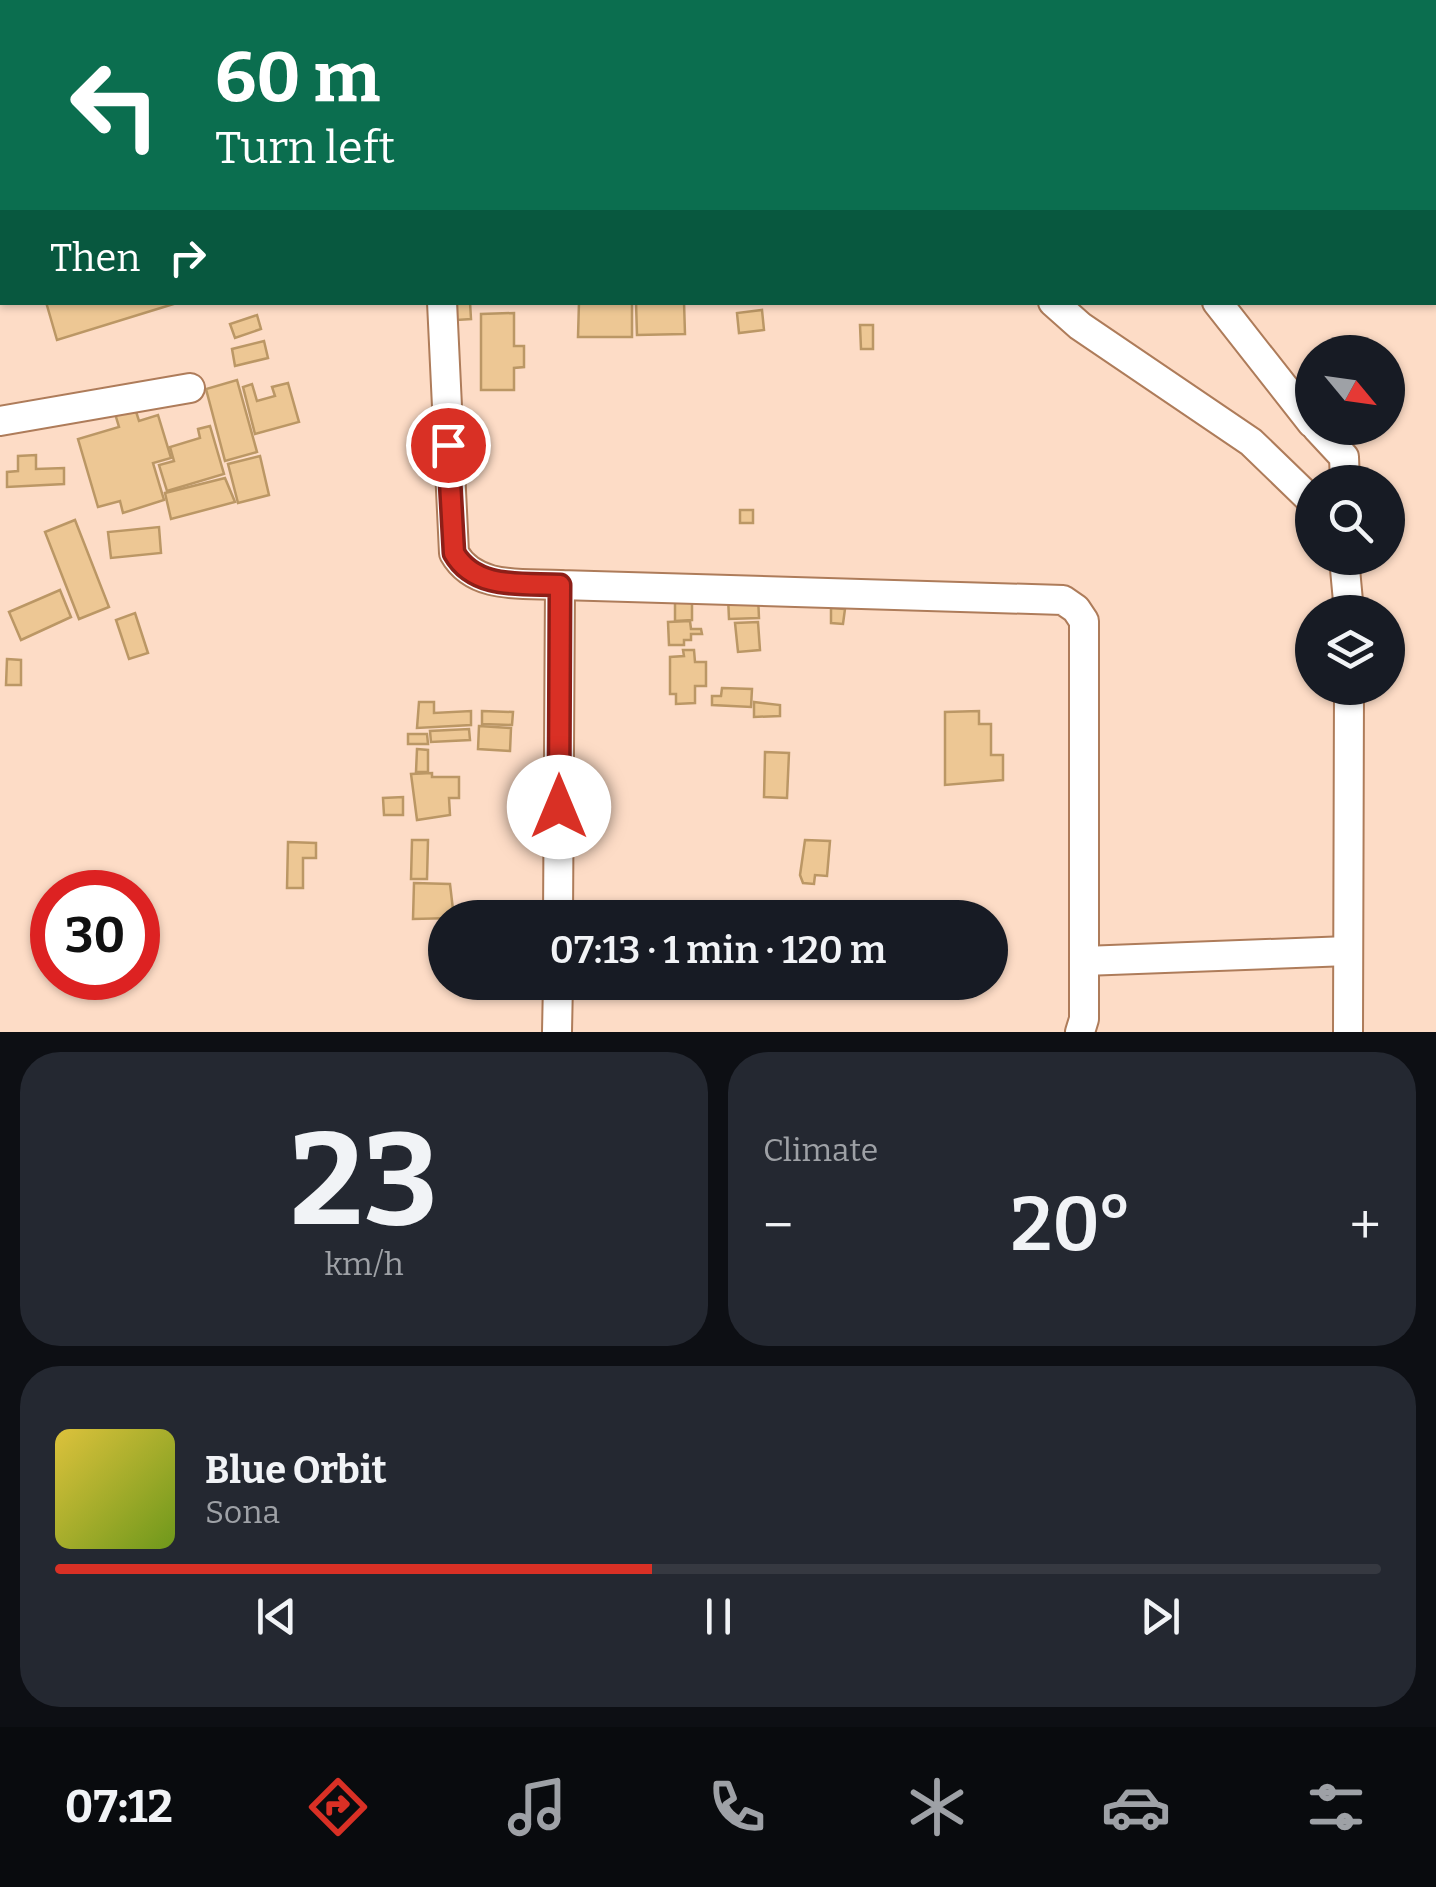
<!DOCTYPE html>
<html lang="en">
<head>
<meta charset="utf-8">
<style>
  body { margin:0; font-family:Bitter,serif; background:#242831; color:#f1f3f6; height:100vh; display:flex; flex-direction:column; font-size:38px; white-space:nowrap }
  * { box-sizing:border-box; margin:0 }
  p { font-size:32px; color:#9ea1a6 }
  .icon { flex:none; width:55px; height:55px; fill:none; stroke:currentColor; stroke-width:2; stroke-linecap:round; stroke-linejoin:round }
  .map { position:relative; height:1032px; overflow:hidden }
  .side { display:flex; flex-direction:column; gap:20px; padding:20px; background:#0d0f14; flex:1 }
  .side>* { flex:none }
  .banner { position:absolute; left:0px; top:0px; width:1438px; height:305px; box-shadow:0 2px 8px #0004; background:#0b6e4f; color:#fff; overflow:hidden }
  .needle { width:65px; rotate:119deg }
  .controls { position:absolute; left:1295px; top:335px; display:grid; gap:20px }
  .controls a { display:grid; place-items:center; width:110px; height:110px; border-radius:50%; background:#171b24; box-shadow:0 2px 8px #0004; font-size:50px }
  .speed { position:absolute; left:30px; top:870px; display:flex; gap:20px; font-size:50px; font-weight:700; text-align:center }
  .speed>* { display:grid; place-content:center; width:130px; height:130px; border-radius:50%; background:#171b24; box-shadow:0 2px 8px #0004; line-height:1 }
  .speed .limit { border:15px solid #d22; background:#fff; color:#111 }
  .pin { position:absolute; display:grid; place-items:center; width:85px; height:85px; color:#fff; margin:-42px; border:5px solid #fff; border-radius:50%; box-shadow:0 2px 10px #0007 }
  .me { position:absolute; width:110px; margin:-55px; rotate:0deg; stroke-linejoin:round; filter:drop-shadow(0 0 8px #0008) }
  .turn { display:flex; align-items:center; gap:35px; height:210px; padding:0 50px; font-size:45px }
  .turn .icon { width:130px; height:130px; stroke-width:2.5 }
  .turn b { display:block; font-size:70px; line-height:85px }
  .then { display:flex; align-items:center; height:95px; padding:0 50px; background:#0003; gap:20px; font-size:38px }
  .big { font-size:75px; font-weight:600; line-height:1.1 }
  .side .card { flex:1; display:flex; flex-direction:column; justify-content:center; gap:15px; min-width:0; padding:0 35px; border-radius:40px; background:#242831 }
  .side .dial { align-items:center; gap:0 }
  .dial b { font-size:130px; line-height:1 }
  .song { display:flex; align-items:center; gap:30px }
  .cover { width:120px; height:120px; border-radius:15px; background:linear-gradient(135deg,hsl(50 70% 55%),hsl(80 70% 35%)) }
  .played { height:10px; border-radius:5px; background:linear-gradient(90deg,#d93025 45%,#363941 45%) }
  .keys { display:flex; justify-content:space-around; direction:ltr }
  .heat { display:flex; justify-content:space-between; align-items:center; font-size:55px; direction:ltr }
  .side .tiles { flex:1; display:grid; gap:20px; grid-template-columns:1fr 1fr }
  .card:last-child { grid-column:span 2 }
  .trip { position:absolute; left:428px; top:900px; width:580px; height:100px; border-radius:50px; background:#171b24; box-shadow:0 2px 8px #0004; font-weight:600; line-height:100px; text-align:center }
  .menu { display:flex; height:160px; justify-content:space-around; align-items:center; background:#090b0e; color:#9ea1a6 }
  .menu .icon { width:70px; height:70px }
  .menu .on { color:#d93025 }
  .menu b { font-size:45px; color:#f1f3f6 }
  .map>svg:first-child { display:block }
  .building { fill:#edc794; stroke:#bb9765; stroke-width:2.5 }
  .lines { fill:none; stroke-linecap:round; stroke-linejoin:round }
  .minor-casing { stroke:#ae7c5a; stroke-width:32 }
  .minor { stroke:#fff; stroke-width:28 }
  .route-casing { stroke:#8d1f18; stroke-width:25 }
  .route { stroke:#d93025; stroke-width:18 }
</style>
</head>
<body>
<div class="map">
<svg width="1436" height="1032" viewBox="0 0 1436 1032">
  <rect width="100%" height="100%" fill="#fddcc6"/>
  <g class="building">
    <polygon points="46,302 180,302 57,340"/>
    <polygon points="457,302 470,302 471,319 457,320"/>
    <polygon points="579,302 632,302 632,337 578,337"/>
    <polygon points="636,302 684,302 685,334 637,335"/>
    <polygon points="762,310 764,330 739,333 737,313"/>
    <polygon points="514,313 514,346 524,346 524,367 514,368 514,390 481,390 481,314"/>
    <polygon points="257,315 261,329 235,338 230,324"/>
    <polygon points="860,325 873,325 873,349 861,349"/>
    <polygon points="264,341 268,358 235,366 232,349"/>
    <polygon points="237,380 257,452 225,461 206,389"/>
    <polygon points="288,383 299,422 255,434 243,387 252,384 257,401 275,396 272,387"/>
    <polygon points="133,402 139,421 158,415 171,458 153,463 164,500 123,513 120,501 98,507 78,439 119,427 113,407"/>
    <polygon points="210,426 224,474 167,491 159,465 174,461 170,447 200,438 198,429"/>
    <polygon points="36,455 36,469 64,468 64,484 7,487 7,472 18,471 18,456"/>
    <polygon points="260,456 269,495 238,503 228,464"/>
    <polygon points="225,478 235,502 171,519 165,493"/>
    <rect x="740" y="510" width="13" height="13"/>
    <polygon points="75,520 109,607 79,619 45,532"/>
    <polygon points="159,527 161,553 111,558 108,532"/>
    <polygon points="60,590 71,617 21,640 9,612"/>
    <polygon points="758,596 759,618 729,619 728,597"/>
    <polygon points="675,599 692,599 692,620 675,621"/>
    <polygon points="831,608 845,609 843,624 831,623"/>
    <polygon points="135,613 148,653 129,659 116,620"/>
    <polygon points="690,621 691,629 701,629 702,634 691,634 691,640 684,640 684,645 669,645 668,622"/>
    <polygon points="758,622 760,650 738,652 735,623"/>
    <polygon points="683,650 694,650 695,662 706,662 706,686 695,686 695,703 676,704 676,694 670,694 670,657 684,656"/>
    <polygon points="7,659 21,660 21,685 6,685"/>
    <polygon points="722,688 752,689 751,707 712,705 712,696 721,696"/>
    <polygon points="419,702 434,702 434,713 471,711 471,725 417,728"/>
    <polygon points="754,702 780,705 780,716 754,717"/>
    <polygon points="482,711 513,712 512,725 482,724"/>
    <polygon points="979,711 979,724 991,724 991,755 1003,755 1003,780 945,785 945,712"/>
    <polygon points="479,726 511,728 510,751 478,749"/>
    <polygon points="469,729 470,740 431,742 430,731"/>
    <polygon points="408,734 427,734 428,744 408,744"/>
    <polygon points="417,749 428,750 428,772 416,772"/>
    <polygon points="765,752 789,753 787,798 764,797"/>
    <polygon points="432,773 432,777 459,777 459,798 449,798 450,815 417,820 411,774"/>
    <polygon points="403,797 403,815 384,815 383,798"/>
    <polygon points="412,840 428,840 427,879 411,879"/>
    <polygon points="805,840 830,841 827,876 815,875 814,884 803,883 800,875"/>
    <polygon points="288,842 316,843 316,858 303,858 303,888 287,888"/>
    <polygon points="414,883 450,884 454,918 413,919"/>
  </g>
  <g class="lines">
    <g class="minor-casing">
      <g id="minor">
        <polyline points="999,0 999,2"/>
        <polyline points="0,206 2,206"/>
        <path d="M442,302L454,553C475,590 523,583 560,585L1063,600L1076,609L1084,621V1019L1080,1032"/>
        <polyline points="1053,302 1080,326 1251,442 1312,501"/>
        <polyline points="1217,302 1312,423"/>
        <polyline points="0,421 190,388"/>
        <polyline points="1317,428 1344,457 1345,482"/>
        <polyline points="1344,558 1349,612"/>
        <polyline points="558,918 560,585"/>
        <polyline points="1084,961 1348,951"/>
        <polyline points="557,1032 558,982"/>
        <polyline points="1348,1032 1349,688"/>
      </g>
    </g>
    <use href="#minor" class="minor"/>
  </g>
  <g class="lines">
    <g class="route-casing">
      <path id="route" d="M448,445L454,553C475,590 523,583 560,585L559,807"/>
    </g>
    <use href="#route" class="route"/>
  </g>
</svg>
<div class="controls">
<a><svg class="needle" viewBox="-14 -14 28 28"><path d="M0-13l5 13h-10z" fill="#e53935"/><path d="M0 13l5-13h-10z" fill="#9ea1a6"/></svg></a>
<a><svg class="icon" aria-label="search" viewBox="0 0 24 24"><circle cx="10" cy="10" r="6"/><path d="M15 15l6 6"/></svg></a>
<a><svg class="icon" aria-label="layers" viewBox="0 0 24 24"><path d="M12 4l9 5-9 5-9-5zM3 14l9 5 9-5"/></svg></a>
</div>
<div class="speed"><div class="limit">30</div></div>
<div class="pin" style="left:448px;top:445px;background:#d93025"><svg class="icon" aria-label="arrive" viewBox="0 0 24 24"><path d="M6 21V4h12l-3 4 3 4H6"/></svg></div>
<svg class="me" style="left:559px;top:807px" viewBox="-20 -20 40 40"><circle r="19" fill="#fff"/><path d="M0-13L10 11 0 6-10 11z" fill="#d93025"/></svg>
<div class="trip">07:13 · 1 min · 120 m</div>
<div class="banner">
<div class="turn"><svg class="icon" aria-label="left" viewBox="0 0 24 24"><path d="M17 20v-9H6M10 6l-5 5 5 5"/></svg><div><b>60 m</b>Turn left</div></div>
<div class="then">Then<svg class="icon" aria-label="right" viewBox="0 0 24 24"><path d="M7 20v-9h11M14 6l5 5-5 5"/></svg></div>
</div>
</div>
<section class="side">
<div class="tiles">
<div class="card dial"><b>23</b><p>km/h</p></div>
<div class="card"><p>Climate</p>
<div class="heat"><a>−</a><b class="big">20°</b><a>+</a></div>
</div>
<div class="card">
<div class="song"><i class="cover"></i><div><b>Blue Orbit</b><p>Sona</p></div></div>
<div class="played"></div>
<div class="keys"><svg class="icon" aria-label="previous" viewBox="0 0 24 24"><path d="M18 5L8 12l10 7zM5 5v14"/></svg><svg class="icon" aria-label="pause" viewBox="0 0 24 24"><path d="M8 5v14M16 5v14"/></svg><svg class="icon" aria-label="next" viewBox="0 0 24 24"><path d="M6 5l10 7-10 7zM19 5v14"/></svg></div>
</div>
</div>
</section>
<nav class="menu">
<b>07:12</b>
<svg class="icon on" aria-label="directions" viewBox="0 0 24 24"><path d="M12 3l9 9-9 9-9-9zM9 14v-3h6M13 9l2 2-2 2"/></svg>
<svg class="icon" aria-label="music" viewBox="0 0 24 24"><path d="M9 18V5l10-2v13"/><circle cx="6" cy="18" r="3"/><circle cx="16" cy="16" r="3"/></svg>
<svg class="icon" aria-label="phone" viewBox="0 0 24 24"><path d="M5 4h4l2 5-3 2q2 4 5 5l2-3 5 2v4C11 20 4 13 5 4z"/></svg>
<svg class="icon" aria-label="climate" viewBox="0 0 24 24"><path d="M12 3v18M4 7l16 10M4 17L20 7"/></svg>
<svg class="icon" aria-label="car" viewBox="0 0 24 24"><path d="M5 17H2v-5l4-1 3-4h7l3 4 3 1v5h-3M9 17h6M6 11h13"/><circle cx="7" cy="17" r="2"/><circle cx="17" cy="17" r="2"/></svg>
<svg class="icon" aria-label="filters" viewBox="0 0 24 24"><path d="M4 7h16M4 17h16"/><circle cx="9" cy="7" r="2"/><circle cx="15" cy="17" r="2"/></svg>
</nav>
</body>
</html>
